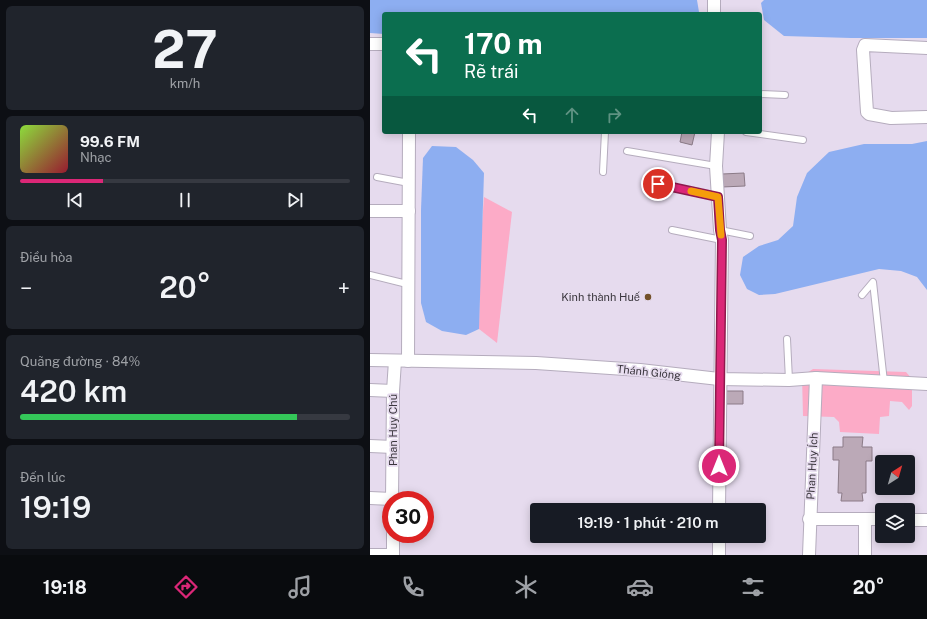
<!DOCTYPE html>
<html lang="vi">
<head>
<meta charset="utf-8">
<style>
  body { margin:0; font-family:"Public Sans",sans-serif; background:#20242c; color:#f1f3f6; height:100vh; display:flex; flex-direction:column; font-size:15px; white-space:nowrap }
  * { box-sizing:border-box; margin:0 }
  p { font-size:13px; color:#9ea1a6 }
  .icon { flex:none; width:22px; height:22px; fill:none; stroke:currentColor; stroke-width:2; stroke-linecap:round; stroke-linejoin:round }
  .map { position:relative; flex:1; overflow:hidden }
  .panel { display:flex; flex-direction:column; gap:6px; padding:6px; background:#0d0f14; width:370px }
  .panel>* { flex:none }
  .top-card { position:absolute; left:12px; top:12px; width:380px; height:122px; border-radius:4px; box-shadow:0 2px 10px #0003; background:#0b6e4f; color:#fff; overflow:hidden }
  .needle { width:26px; rotate:37deg }
  .tools { position:absolute; left:505px; top:455px; display:grid; gap:8px }
  .tools a { display:grid; place-items:center; width:40px; height:40px; border-radius:4px; background:#171b24; box-shadow:0 2px 10px #0003; font-size:20px }
  .speed { position:absolute; left:12px; top:491px; display:flex; gap:8px; font-size:20px; font-weight:700; text-align:center }
  .speed>* { display:grid; place-content:center; width:52px; height:52px; border-radius:50%; background:#171b24; box-shadow:0 2px 10px #0003; line-height:1 }
  .speed .limit { border:6px solid #d22; background:#fff; color:#111 }
  .pin { position:absolute; display:grid; place-items:center; width:34px; height:34px; color:#fff; margin:-17px; border:2px solid #fff; border-radius:50%; box-shadow:0 1px 4px #0007 }
  .me { position:absolute; width:44px; margin:-22px; rotate:0deg; stroke-linejoin:round; filter:drop-shadow(0 0 3px #0008) }
  .turn { display:flex; align-items:center; gap:14px; height:84px; padding:0 16px; font-size:18px }
  .turn .icon { width:52px; height:52px; stroke-width:2.5 }
  .turn b { display:block; font-size:28px; line-height:34px }
  .lanes { display:flex; align-items:center; height:38px; padding:0 16px; background:#0003; justify-content:center; gap:20px; direction:ltr }
  .lanes .off { opacity:.35 }
  .big { font-size:30px; font-weight:600; line-height:1.1 }
  .panel .card { flex:1; display:flex; flex-direction:column; justify-content:center; gap:6px; min-width:0; padding:0 14px; border-radius:6px; background:#20242c }
  .panel .dial { align-items:center; gap:0 }
  .dial b { font-size:52px; line-height:1 }
  .song { display:flex; align-items:center; gap:12px }
  .cover { width:48px; height:48px; border-radius:6px; background:linear-gradient(135deg,hsl(90 70% 55%),hsl(350 70% 35%)) }
  .played { height:4px; border-radius:2px; background:linear-gradient(90deg,#db2777 25%,#363941 25%) }
  .keys { display:flex; justify-content:space-around; direction:ltr }
  .heat { display:flex; justify-content:space-between; align-items:center; font-size:22px; direction:ltr }
  .charge { height:6px; border-radius:3px; background:linear-gradient(90deg,#34c759 84%,#363941 0) }
  .trip { position:absolute; left:160px; top:503px; width:236px; height:40px; border-radius:4px; background:#171b24; box-shadow:0 2px 10px #0003; font-weight:600; line-height:40px; text-align:center }
  .dock { display:flex; height:64px; justify-content:space-around; align-items:center; background:#090b0e; color:#9ea1a6 }
  .dock .icon { width:28px; height:28px }
  .dock .on { color:#db2777 }
  .dock b { font-size:18px; color:#f1f3f6 }
  main { display:flex; flex:1; min-height:0 }
  .map>svg:first-child { display:block }
  .green { fill:#fcabc7 }
  .water { fill:#8daef1 }
  .building { fill:#bba9b7; stroke:#8b7b87 }
  .lines { fill:none; stroke-linecap:round; stroke-linejoin:round }
  .service-casing { stroke:#b5acbd; stroke-width:8 }
  .minor-casing { stroke:#b5acbd; stroke-width:14 }
  .service { stroke:#fff; stroke-width:6 }
  .minor { stroke:#fff; stroke-width:12 }
  .route-casing { stroke:#8e194d; stroke-width:10 }
  .route { stroke:#db2777; stroke-width:7 }
  .slow { stroke:#f59e0b; stroke-width:7 }
  .poi-dot { fill:#735029; stroke:#e6dbee; stroke-width:1.5 }
  .labels { text-anchor:middle; stroke-width:3.5; stroke-linejoin:round; paint-order:stroke }
  .poi-label { font-size:11px; fill:#3b373e; stroke:#e6dbee; text-anchor:end }
  .street-label { font-size:11px; fill:#3b373e; stroke:#e6dbee }
</style>
</head>
<body>
<main>
<section class="panel">
<div class="card dial"><b>27</b><p>km/h</p></div>
<div class="card">
<div class="song"><i class="cover"></i><div><b>99.6 FM</b><p>Nhạc</p></div></div>
<div class="played"></div>
<div class="keys"><svg class="icon" aria-label="previous" viewBox="0 0 24 24"><path d="M18 5L8 12l10 7zM5 5v14"/></svg><svg class="icon" aria-label="pause" viewBox="0 0 24 24"><path d="M8 5v14M16 5v14"/></svg><svg class="icon" aria-label="next" viewBox="0 0 24 24"><path d="M6 5l10 7-10 7zM19 5v14"/></svg></div>
</div>
<div class="card"><p>Điều hòa</p>
<div class="heat"><a>−</a><b class="big">20°</b><a>+</a></div>
</div>
<div class="card"><p>Quãng đường · 84%</p><b class="big">420 km</b><div class="charge"></div></div>
<div class="card"><p>Đến lúc</p><b class="big">19:19</b></div>
</section>
<div class="map">
<svg width="557" height="555" viewBox="0 0 557 555">
  <rect width="100%" height="100%" fill="#e6dbee"/>
  <g class="green">
    <polygon points="114,197 142,212 127,343 109,329 111,238"/>
    <polygon points="443,369 536,372 542,379 542,406 539,410 532,402 520,401 519,416 510,417 509,434 470,432 469,422 464,417 433,416 432,376"/>
  </g>
  <g class="water">
    <polygon points="0,0 327,0 329,12 329,14 14,14 14,34 0,33"/>
    <polygon points="394,0 557,0 557,38 481,38 414,36 394,20 391,3"/>
    <polygon points="557,141 557,290 547,277 531,271 509,269 405,294 389,295 377,289 370,275 373,257 389,246 408,240 423,226 427,197 437,173 459,152 494,144 542,144"/>
    <polygon points="62,146 86,147 103,160 114,173 109,329 96,335 72,331 56,322 51,303 51,210 53,158"/>
  </g>
  <g class="building">
    <polygon points="312,132 325,132 322,145 310,142"/>
    <polygon points="374,173 375,186 352,187 352,174"/>
    <polygon points="350,391 373,391 373,404 353,404"/>
    <polygon points="473,437 493,437 492,447 502,447 502,461 496,461 496,493 492,493 493,501 471,501 472,493 468,493 469,460 463,460 463,447 473,447"/>
  </g>
  <g class="lines">
    <g class="service-casing">
      <g id="service">
        <polyline points="390,94 415,95"/>
        <polyline points="376,132 433,140"/>
        <polyline points="257,151 346,166"/>
        <polyline points="233,172 235,132"/>
        <polyline points="7,177 39,183"/>
        <polyline points="288,184 348,197"/>
        <polyline points="302,230 352,240"/>
        <polyline points="350,230 380,236"/>
        <polyline points="0,275 37,284"/>
        <polyline points="492,295 503,282 514,382"/>
        <polyline points="417,339 419,380"/>
      </g>
    </g>
    <g class="minor-casing">
      <g id="minor">
        <polyline points="344,0 344,14"/>
        <polyline points="0,44 14,44"/>
        <polyline points="557,48 495,45 493,50 497,112 499,114 521,118 557,117"/>
        <polyline points="348,132 346,166 350,230 352,240 349,510"/>
        <polyline points="0,211 39,211"/>
        <polyline points="0,360 166,363 270,370 349,379 419,380 446,378 557,384"/>
        <polyline points="38,361 39,132"/>
        <polyline points="0,390 23,391"/>
        <polyline points="0,446 23,447"/>
        <polyline points="0,498 22,499"/>
        <polyline points="22,500 23,391 25,361"/>
        <polyline points="439,519 512,519"/>
        <polyline points="495,519 495,555"/>
        <polyline points="538,520 557,520"/>
        <polyline points="23,534 23,555"/>
        <polyline points="0,555 17,555"/>
        <polyline points="349,555 349,536"/>
        <polyline points="439,555 446,378"/>
      </g>
    </g>
    <use href="#service" class="service"/>
    <use href="#minor" class="minor"/>
  </g>
  <g class="lines">
    <g class="route-casing">
      <polyline id="route" points="288,184 348,197 350,230 352,240 349,466"/>
    </g>
    <use href="#route" class="route"/>
    <polyline class="slow" points="321,191 348,197 351,235"/>
  </g>
  <circle class="poi-dot" cx="278" cy="297" r="4"/>
  <g class="labels">
    <g class="poi-label">
      <text x="270" y="301">Kinh thành Huế</text>
    </g>
    <g class="street-label">
      <text transform="translate(279 372) rotate(6)" y="4">Thánh Gióng</text>
      <text transform="translate(23 430) rotate(-90)" y="4">Phan Huy Chú</text>
      <text transform="translate(442 466) rotate(-87)" y="4">Phan Huy Ích</text>
    </g>
  </g>
</svg>
<div class="tools">
<a><svg class="needle" viewBox="-14 -14 28 28"><path d="M0-13l5 13h-10z" fill="#e53935"/><path d="M0 13l5-13h-10z" fill="#9ea1a6"/></svg></a>
<a><svg class="icon" aria-label="layers" viewBox="0 0 24 24"><path d="M12 4l9 5-9 5-9-5zM3 14l9 5 9-5"/></svg></a>
</div>
<div class="speed"><div class="limit">30</div></div>
<div class="pin" style="left:288px;top:184px;background:#d93025"><svg class="icon" aria-label="arrive" viewBox="0 0 24 24"><path d="M6 21V4h12l-3 4 3 4H6"/></svg></div>
<svg class="me" style="left:349px;top:466px" viewBox="-20 -20 40 40"><circle r="17" fill="#db2777" stroke="#fff" stroke-width="3"/><path d="M0-11L8 9 0 5-8 9z" fill="#fff"/></svg>
<div class="trip">19:19 · 1 phút · 210 m</div>
<div class="top-card">
<div class="turn"><svg class="icon" aria-label="left" viewBox="0 0 24 24"><path d="M17 20v-9H6M10 6l-5 5 5 5"/></svg><div><b>170 m</b>Rẽ trái</div></div>
<div class="lanes"><svg class="icon" aria-label="left" viewBox="0 0 24 24"><path d="M17 20v-9H6M10 6l-5 5 5 5"/></svg><svg class="icon off" aria-label="ahead" viewBox="0 0 24 24"><path d="M12 20V5M6 11l6-6 6 6"/></svg><svg class="icon off" aria-label="right" viewBox="0 0 24 24"><path d="M7 20v-9h11M14 6l5 5-5 5"/></svg></div>
</div>
</div>
</main>
<nav class="dock">
<b>19:18</b>
<svg class="icon on" aria-label="directions" viewBox="0 0 24 24"><path d="M12 3l9 9-9 9-9-9zM9 14v-3h6M13 9l2 2-2 2"/></svg>
<svg class="icon" aria-label="music" viewBox="0 0 24 24"><path d="M9 18V5l10-2v13"/><circle cx="6" cy="18" r="3"/><circle cx="16" cy="16" r="3"/></svg>
<svg class="icon" aria-label="phone" viewBox="0 0 24 24"><path d="M5 4h4l2 5-3 2q2 4 5 5l2-3 5 2v4C11 20 4 13 5 4z"/></svg>
<svg class="icon" aria-label="climate" viewBox="0 0 24 24"><path d="M12 3v18M4 7l16 10M4 17L20 7"/></svg>
<svg class="icon" aria-label="car" viewBox="0 0 24 24"><path d="M5 17H2v-5l4-1 3-4h7l3 4 3 1v5h-3M9 17h6M6 11h13"/><circle cx="7" cy="17" r="2"/><circle cx="17" cy="17" r="2"/></svg>
<svg class="icon" aria-label="filters" viewBox="0 0 24 24"><path d="M4 7h16M4 17h16"/><circle cx="9" cy="7" r="2"/><circle cx="15" cy="17" r="2"/></svg>
<b>20°</b>
</nav>
</body>
</html>
